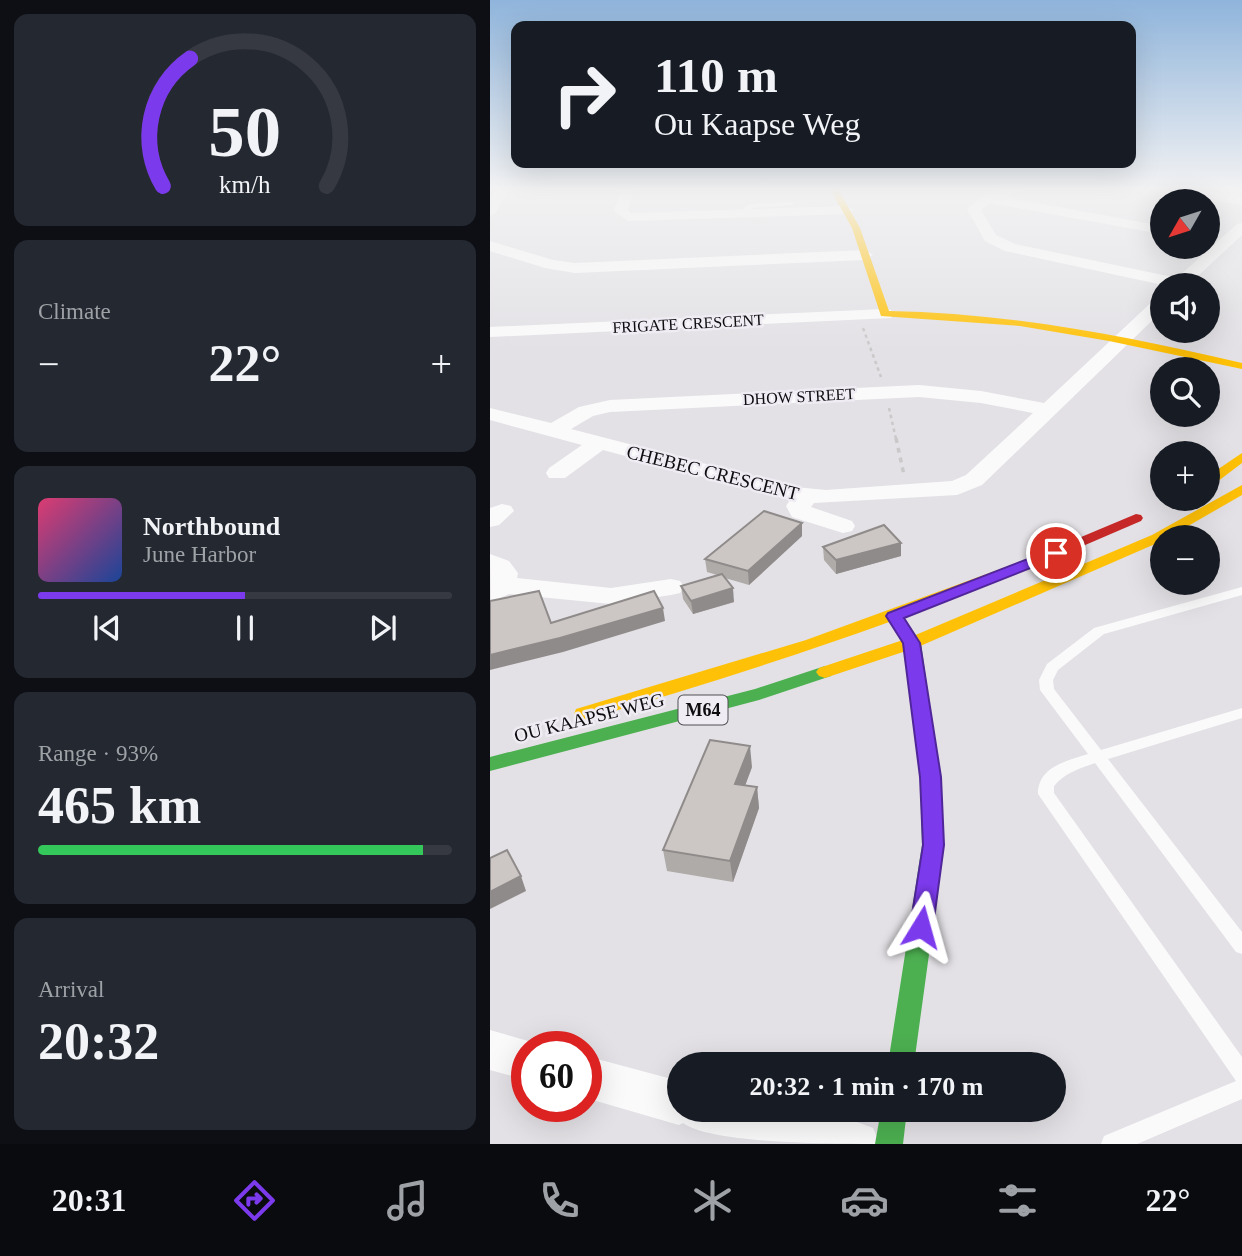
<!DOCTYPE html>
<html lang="en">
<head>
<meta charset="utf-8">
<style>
  body { margin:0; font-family:"Times New Roman",serif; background:#242831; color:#f1f3f6; height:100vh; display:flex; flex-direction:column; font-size:26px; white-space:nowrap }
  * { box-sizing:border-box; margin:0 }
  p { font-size:23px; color:#9ea1a6 }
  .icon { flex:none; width:38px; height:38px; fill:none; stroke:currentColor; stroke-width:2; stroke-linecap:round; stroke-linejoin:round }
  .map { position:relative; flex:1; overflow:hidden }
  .sheet { display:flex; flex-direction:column; gap:14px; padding:14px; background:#0d0f14; width:490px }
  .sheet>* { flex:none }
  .top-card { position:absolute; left:21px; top:21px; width:625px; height:147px; border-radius:14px; box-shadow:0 7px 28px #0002; background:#171b24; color:#f1f3f6; overflow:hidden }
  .needle { width:46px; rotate:231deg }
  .controls { position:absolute; left:660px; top:189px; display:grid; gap:14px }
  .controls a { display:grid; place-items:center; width:70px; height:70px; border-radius:50%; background:#171b24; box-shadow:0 7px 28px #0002; font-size:35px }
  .speed { position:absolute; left:21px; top:1031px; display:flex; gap:14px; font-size:35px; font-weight:700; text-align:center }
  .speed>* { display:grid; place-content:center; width:91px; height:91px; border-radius:50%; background:#171b24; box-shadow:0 7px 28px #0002; line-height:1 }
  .speed .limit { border:10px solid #d22; background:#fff; color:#111 }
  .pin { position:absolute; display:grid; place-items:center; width:60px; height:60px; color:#fff; margin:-30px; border:4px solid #fff; border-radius:50%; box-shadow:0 2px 7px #0007 }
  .me { position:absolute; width:77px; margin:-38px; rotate:8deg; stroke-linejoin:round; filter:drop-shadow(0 0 5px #0008) }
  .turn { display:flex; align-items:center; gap:24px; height:147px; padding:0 28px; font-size:32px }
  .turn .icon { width:91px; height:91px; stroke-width:2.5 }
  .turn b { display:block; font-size:49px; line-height:60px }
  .big { font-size:52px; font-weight:600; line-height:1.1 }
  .sheet .card { flex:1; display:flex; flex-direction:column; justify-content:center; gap:10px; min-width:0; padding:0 24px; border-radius:14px; background:#242831 }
  .sheet .dial { align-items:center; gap:0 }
  .dial svg { height:182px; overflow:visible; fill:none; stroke:#363941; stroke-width:7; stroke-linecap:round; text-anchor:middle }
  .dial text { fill:#f1f3f6; stroke:none }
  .song { display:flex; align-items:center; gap:21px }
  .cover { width:84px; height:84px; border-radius:10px; background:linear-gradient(135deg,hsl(340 70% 55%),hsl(220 70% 35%)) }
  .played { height:7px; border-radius:4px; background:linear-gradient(90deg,#7c3aed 50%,#363941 50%) }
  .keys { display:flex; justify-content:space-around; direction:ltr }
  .heat { display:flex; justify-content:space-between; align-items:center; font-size:38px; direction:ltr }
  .charge { height:10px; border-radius:5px; background:linear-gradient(90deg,#34c759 93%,#363941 0) }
  .trip { position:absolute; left:177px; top:1052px; width:399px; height:70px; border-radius:35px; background:#171b24; box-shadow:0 7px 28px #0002; font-weight:600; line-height:70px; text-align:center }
  .tab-bar { display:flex; height:112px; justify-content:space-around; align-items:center; background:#090b0e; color:#9ea1a6 }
  .tab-bar .icon { width:49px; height:49px }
  .tab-bar .current { color:#7c3aed }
  .tab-bar b { font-size:32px; color:#f1f3f6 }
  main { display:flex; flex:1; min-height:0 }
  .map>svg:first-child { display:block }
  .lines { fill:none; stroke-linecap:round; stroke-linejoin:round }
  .path-far1 { stroke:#cac9ca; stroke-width:2.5; stroke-dasharray:3.5 3.5; stroke-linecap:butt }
  .path { stroke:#cac9ca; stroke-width:3.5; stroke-dasharray:5 5; stroke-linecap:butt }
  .lane { fill:#fbfafb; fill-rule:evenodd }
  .street { fill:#fbfafb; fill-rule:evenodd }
  .fast { fill:#4caf50; fill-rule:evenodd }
  .slow { fill:#ffc107; fill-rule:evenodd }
  .jam { fill:#c62828; fill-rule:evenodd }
  .wall { fill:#afaba9 }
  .shaded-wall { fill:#8f8b8a }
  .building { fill:#ccc7c5; stroke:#8f8b8a; stroke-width:2 }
  .route { fill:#7c3aed; stroke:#51269a; stroke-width:2 }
  .labels { text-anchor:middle; stroke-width:5; stroke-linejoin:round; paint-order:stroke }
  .far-street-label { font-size:16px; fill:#0e0c0f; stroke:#f0ecf4 }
  .shield { fill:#f0ecf4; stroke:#524f54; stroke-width:2 }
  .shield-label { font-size:18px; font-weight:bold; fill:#0e0c0f }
  .street-label { font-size:19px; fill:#0e0c0f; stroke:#f0ecf4 }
</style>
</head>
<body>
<main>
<section class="sheet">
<div class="card dial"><svg viewBox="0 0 100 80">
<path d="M14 69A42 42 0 1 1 86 69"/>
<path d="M14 69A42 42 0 0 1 26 13" stroke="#7c3aed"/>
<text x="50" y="56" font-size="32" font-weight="700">50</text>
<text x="50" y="72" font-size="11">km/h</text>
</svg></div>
<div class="card"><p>Climate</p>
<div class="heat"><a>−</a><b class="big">22°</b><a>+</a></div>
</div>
<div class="card">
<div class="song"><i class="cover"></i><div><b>Northbound</b><p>June Harbor</p></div></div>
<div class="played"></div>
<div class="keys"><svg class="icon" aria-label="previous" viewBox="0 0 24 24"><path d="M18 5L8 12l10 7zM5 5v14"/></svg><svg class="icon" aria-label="pause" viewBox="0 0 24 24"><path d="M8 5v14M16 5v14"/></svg><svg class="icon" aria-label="next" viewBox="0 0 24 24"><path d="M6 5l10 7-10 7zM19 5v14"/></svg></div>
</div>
<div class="card"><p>Range · 93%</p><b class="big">465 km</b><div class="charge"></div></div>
<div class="card"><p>Arrival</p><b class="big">20:32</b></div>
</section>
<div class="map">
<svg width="752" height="1144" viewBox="0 0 752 1144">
  <rect width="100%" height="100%" fill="#e3e1e5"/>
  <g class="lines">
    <g class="path-far1">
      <polyline points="373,328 391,377"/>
      <polyline points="399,408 406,439"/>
    </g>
    <polyline class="path" points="406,438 414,475"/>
    <g class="lane">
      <polygon points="301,202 303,203 303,205 262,208 257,215 252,214 255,207 261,204"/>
      <path d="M752,587V595L614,634L568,670L563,680L564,689L611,750L752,708V718L618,759L752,932V954L746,952L605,763C588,769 575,773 564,786V793L752,1057V1099L647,1144H611L614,1136L746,1081L548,794C548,767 576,761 598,754L550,690L549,680L557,664L604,628Z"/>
    </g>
    <g class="street">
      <polygon points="6,189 19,189 5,214 0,215 0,199"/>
      <polygon points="131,189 144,189 138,210 141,213 357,206 364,210 357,214 138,221 124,211"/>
      <polygon points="514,189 534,189 515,197 672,226 672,234 500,203 491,210 506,235 525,244 687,278 747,224 752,223 752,235 698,285 673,285 515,251 495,241 477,209 493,195"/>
      <polygon points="670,189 701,189 752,197 752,205 677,193"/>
      <polygon points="0,241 63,260 85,263 375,250 383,255 375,260 85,273 55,268 0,251"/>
      <path d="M672,297V311L492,485L467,495L324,503L321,507L362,521L365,526L362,531L353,533L302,517L296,506L300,500L113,450L75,478H59L56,473L59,468L92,445L0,420V408L61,423L89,407L120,400L429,385L491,391L554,403L666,298ZM429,397L491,403L543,413L476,475L462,481L336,490L305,487L81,429L103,416L120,412Z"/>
      <polygon points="395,309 401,310 404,314 401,318 0,337 0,327"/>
      <polygon points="12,504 21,506 24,511 9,525 0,527 0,508"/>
      <polygon points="0,554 19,561 28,573 27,578 121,588 181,579 190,581 194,587 190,593 181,595 121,604 19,594 1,602"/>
      <polygon points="0,1030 52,1045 37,1046 37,1080 0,1070"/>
      <path d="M96,1056L189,1081V1110C254,1110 322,1102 383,1128L390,1144C348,1144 221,1144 193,1123L189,1125L96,1098Z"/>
    </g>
    <g class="fast">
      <polygon points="407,616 413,617 431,643 450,777 454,845 424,1064 398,1064 432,845 430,777 413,643 399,621"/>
      <polygon points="335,666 341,668 344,672 341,676 269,700 0,771 0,757 265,689"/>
      <polygon points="391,1110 417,1110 413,1144 385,1144"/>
    </g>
    <g class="slow">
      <path d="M340,189H348L370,228L399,311C519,313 635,336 752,363V369L619,341L530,326L391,316L362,228Z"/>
      <polygon points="752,453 752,463 723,485 718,486 718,476"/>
      <polygon points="752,485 752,495 679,537 672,537 672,541 428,647 335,678 329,676 326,672 329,668 416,639 662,535"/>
      <path d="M546,556L551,558L554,561L551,564C401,625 248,676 93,720L86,719L84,714L86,709L316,640Z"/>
    </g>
    <polygon class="jam" points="646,514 651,515 653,518 651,521 551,564 546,566 538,561 541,558"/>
  </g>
  <g class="wall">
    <polygon points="312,523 312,536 259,585 235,578 244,602 203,614 193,599 191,586 227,575 217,572 215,559"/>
    <polygon points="411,543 411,556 346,574 334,560 333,547"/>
    <polygon points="262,767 255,785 267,787 269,808 243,882 177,871 173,850"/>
  </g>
  <g class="shaded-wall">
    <polygon points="312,523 312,536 259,585 258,571"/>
    <polygon points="411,543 411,556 346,574 346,560"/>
    <polygon points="243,588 244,602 203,614 201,601"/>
    <polygon points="173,608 175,621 73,652 0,670 0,655"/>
    <polygon points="260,746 262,767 248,805 245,784"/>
    <polygon points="267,787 269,808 243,882 240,861"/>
    <polygon points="31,876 36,891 0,909 0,892"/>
  </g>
  <g class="building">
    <polygon points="274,511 312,523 258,571 215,559"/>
    <polygon points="394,525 411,543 346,560 333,547"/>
    <polygon points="232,574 243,588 201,601 191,586"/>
    <polygon points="49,591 61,623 164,591 173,608 70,638 0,655 0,601"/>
    <polygon points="220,740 260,746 245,784 267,787 240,861 173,850"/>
    <polygon points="17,850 31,876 0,892 0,858"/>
  </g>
  <linearGradient id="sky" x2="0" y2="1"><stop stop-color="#8fb4db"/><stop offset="0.54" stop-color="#f2f2f3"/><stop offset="1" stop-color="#f2f2f3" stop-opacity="0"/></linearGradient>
  <rect width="752" height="349" fill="url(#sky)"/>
  <polygon class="route" points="566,548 574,553 571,556 414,618 430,643 451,777 454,845 443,927 439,934 431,937 423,934 420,927 433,845 430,777 413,643 396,616 398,613"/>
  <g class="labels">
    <g class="far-street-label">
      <text transform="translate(198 323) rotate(-3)" y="6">FRIGATE CRESCENT</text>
      <text transform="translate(309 396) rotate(-3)" y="6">DHOW STREET</text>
    </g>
    <rect class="shield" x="188.5" y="695.5" width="49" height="29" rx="5"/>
    <g class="shield-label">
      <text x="213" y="716">M64</text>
    </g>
    <g class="street-label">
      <text transform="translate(223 472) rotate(14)" y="7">CHEBEC CRESCENT</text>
      <text transform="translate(99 717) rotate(-14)" y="7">OU KAAPSE WEG</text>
    </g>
  </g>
</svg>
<div class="controls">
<a><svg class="needle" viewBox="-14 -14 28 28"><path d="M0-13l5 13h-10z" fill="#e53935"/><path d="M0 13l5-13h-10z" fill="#9ea1a6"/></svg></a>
<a><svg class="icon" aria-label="sound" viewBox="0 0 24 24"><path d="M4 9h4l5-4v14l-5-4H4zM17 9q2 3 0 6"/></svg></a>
<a><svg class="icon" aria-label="search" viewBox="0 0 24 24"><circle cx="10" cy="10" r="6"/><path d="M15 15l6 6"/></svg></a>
<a>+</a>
<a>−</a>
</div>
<div class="speed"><div class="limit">60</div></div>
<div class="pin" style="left:566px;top:553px;background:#d93025"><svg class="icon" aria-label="arrive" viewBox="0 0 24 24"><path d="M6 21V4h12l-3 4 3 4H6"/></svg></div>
<svg class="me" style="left:431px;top:927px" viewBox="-20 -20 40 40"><path d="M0-17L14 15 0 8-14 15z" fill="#7c3aed" stroke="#fff" stroke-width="4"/></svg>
<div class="trip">20:32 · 1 min · 170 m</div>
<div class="top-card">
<div class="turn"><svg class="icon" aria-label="right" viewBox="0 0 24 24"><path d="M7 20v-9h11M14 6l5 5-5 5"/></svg><div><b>110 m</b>Ou Kaapse Weg</div></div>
</div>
</div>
</main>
<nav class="tab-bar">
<b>20:31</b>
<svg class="icon current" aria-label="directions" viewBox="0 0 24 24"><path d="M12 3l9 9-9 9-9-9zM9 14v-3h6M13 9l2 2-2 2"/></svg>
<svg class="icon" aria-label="music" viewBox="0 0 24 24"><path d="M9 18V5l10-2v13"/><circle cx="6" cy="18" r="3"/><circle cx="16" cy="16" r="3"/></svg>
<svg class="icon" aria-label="phone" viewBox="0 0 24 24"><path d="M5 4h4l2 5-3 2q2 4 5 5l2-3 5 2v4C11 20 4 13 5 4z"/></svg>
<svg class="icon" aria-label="climate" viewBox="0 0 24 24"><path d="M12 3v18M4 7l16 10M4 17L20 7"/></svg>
<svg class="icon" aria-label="car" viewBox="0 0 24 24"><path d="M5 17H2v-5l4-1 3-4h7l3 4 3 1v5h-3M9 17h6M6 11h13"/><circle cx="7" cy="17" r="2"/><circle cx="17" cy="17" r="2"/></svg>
<svg class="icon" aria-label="filters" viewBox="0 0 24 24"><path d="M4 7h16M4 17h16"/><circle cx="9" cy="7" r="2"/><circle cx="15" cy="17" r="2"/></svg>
<b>22°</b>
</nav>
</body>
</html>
